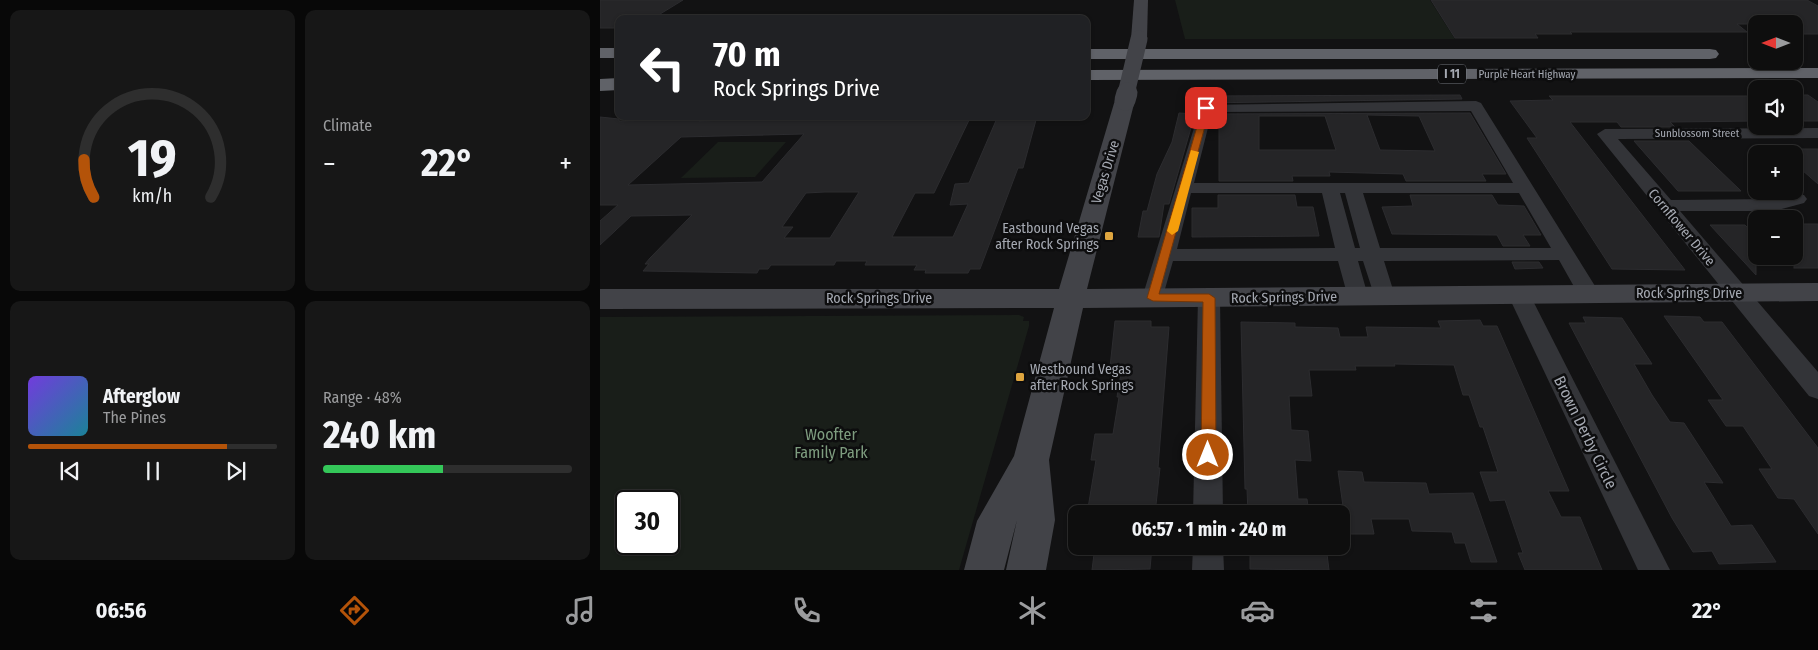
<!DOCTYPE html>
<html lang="en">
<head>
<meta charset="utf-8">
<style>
  body { margin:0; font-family:"Fira Sans Condensed",sans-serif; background:#171717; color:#f1f3f6; height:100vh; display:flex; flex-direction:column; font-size:19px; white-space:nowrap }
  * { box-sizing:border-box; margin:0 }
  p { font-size:16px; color:#9b9c9e }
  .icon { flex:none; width:28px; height:28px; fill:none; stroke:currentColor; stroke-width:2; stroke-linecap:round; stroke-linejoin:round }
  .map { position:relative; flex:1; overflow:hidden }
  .drawer { display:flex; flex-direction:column; gap:10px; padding:10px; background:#080808; width:600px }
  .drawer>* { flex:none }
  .hud { position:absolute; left:15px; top:15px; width:475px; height:105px; border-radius:10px; box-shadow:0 1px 4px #0004,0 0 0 1px #2e2e2e; background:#202124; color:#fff; overflow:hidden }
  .needle { width:32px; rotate:270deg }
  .tools { position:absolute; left:1148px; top:15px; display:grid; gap:10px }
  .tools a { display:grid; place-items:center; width:55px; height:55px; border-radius:10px; background:#0e0e0e; box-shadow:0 1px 4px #0004,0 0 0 1px #2e2e2e; font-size:25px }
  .speed { position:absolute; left:15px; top:490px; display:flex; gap:10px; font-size:25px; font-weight:700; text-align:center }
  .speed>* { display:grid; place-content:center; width:65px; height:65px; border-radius:50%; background:#0e0e0e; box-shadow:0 1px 4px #0004,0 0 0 1px #2e2e2e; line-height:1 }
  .speed .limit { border:2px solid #111; border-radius:8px; background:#fff; color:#111 }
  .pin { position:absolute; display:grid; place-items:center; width:42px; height:42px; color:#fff; margin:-21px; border-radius:10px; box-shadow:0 2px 8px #0006 }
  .me { position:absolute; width:55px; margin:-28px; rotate:0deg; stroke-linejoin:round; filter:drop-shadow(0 0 4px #0008) }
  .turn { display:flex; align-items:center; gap:18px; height:105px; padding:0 15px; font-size:22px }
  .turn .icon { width:65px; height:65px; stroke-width:2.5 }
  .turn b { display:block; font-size:35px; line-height:42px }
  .big { font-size:38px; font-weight:700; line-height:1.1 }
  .drawer .card { flex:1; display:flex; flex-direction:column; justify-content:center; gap:8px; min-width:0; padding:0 18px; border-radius:10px; background:#171717 }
  .drawer .dial { align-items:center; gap:0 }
  .dial svg { height:130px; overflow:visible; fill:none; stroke:#2e2e2e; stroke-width:7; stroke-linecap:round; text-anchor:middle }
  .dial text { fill:#f1f3f6; stroke:none }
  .song { display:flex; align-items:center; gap:15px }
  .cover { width:60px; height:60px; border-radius:8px; background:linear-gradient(135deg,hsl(260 70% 55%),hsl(190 70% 35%)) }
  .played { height:5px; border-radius:2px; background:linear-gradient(90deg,#b45309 80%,#2e2e2e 80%) }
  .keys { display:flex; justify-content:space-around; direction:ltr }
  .heat { display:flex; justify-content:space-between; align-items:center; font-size:28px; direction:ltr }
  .charge { height:8px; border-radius:4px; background:linear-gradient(90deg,#34c759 48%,#2e2e2e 0) }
  .drawer .tiles { flex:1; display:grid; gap:10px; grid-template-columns:repeat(2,1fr) }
  .trip { position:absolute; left:468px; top:505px; width:282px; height:50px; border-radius:10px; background:#0e0e0e; box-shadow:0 1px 4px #0004,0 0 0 1px #2e2e2e; font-weight:700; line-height:50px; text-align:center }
  .menu { display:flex; height:80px; justify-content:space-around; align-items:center; background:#060606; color:#9b9c9e }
  .menu .icon { width:35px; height:35px }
  .menu .current { color:#b45309 }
  .menu b { font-size:22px; color:#f1f3f6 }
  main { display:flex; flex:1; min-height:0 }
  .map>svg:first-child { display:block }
  .green { fill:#191e19; fill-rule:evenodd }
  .building { fill:#252527; stroke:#2c2c2f; fill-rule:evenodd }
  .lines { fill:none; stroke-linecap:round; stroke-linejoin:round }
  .street { fill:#333438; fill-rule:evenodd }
  .secondary { fill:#424348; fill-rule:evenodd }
  .highway { fill:#606268; fill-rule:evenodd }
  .secondary-bridge-far1 { stroke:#424348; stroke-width:17 }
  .secondary-bridge { stroke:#424348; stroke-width:21 }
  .route { fill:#b45309; stroke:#753606 }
  .slow { fill:#f59e0b }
  .poi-dot { fill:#dea53f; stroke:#0d0d0e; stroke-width:2 }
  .labels { text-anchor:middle; stroke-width:5; stroke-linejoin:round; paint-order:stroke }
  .far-street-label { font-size:11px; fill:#a5a9b2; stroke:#0d0d0e }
  .shield { fill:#0d0d0e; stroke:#777a81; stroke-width:1 }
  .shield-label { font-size:12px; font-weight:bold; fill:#a5a9b2 }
  .street-label { font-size:14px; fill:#a5a9b2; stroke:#0d0d0e }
  .poi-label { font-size:14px; fill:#a5a9b2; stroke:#0d0d0e; text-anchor:end }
  .near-street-label { font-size:16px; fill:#a5a9b2; stroke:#0d0d0e }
  .near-park-label { font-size:16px; fill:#7e9c7f; stroke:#0d0d0e }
</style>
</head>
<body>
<main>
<section class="drawer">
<div class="tiles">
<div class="card dial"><svg viewBox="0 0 100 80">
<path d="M14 69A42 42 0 1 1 86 69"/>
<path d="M14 69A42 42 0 0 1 8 46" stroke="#b45309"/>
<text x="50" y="56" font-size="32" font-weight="700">19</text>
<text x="50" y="72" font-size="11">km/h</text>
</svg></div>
<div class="card"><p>Climate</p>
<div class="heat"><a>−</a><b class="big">22°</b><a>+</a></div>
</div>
<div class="card">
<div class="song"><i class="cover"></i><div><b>Afterglow</b><p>The Pines</p></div></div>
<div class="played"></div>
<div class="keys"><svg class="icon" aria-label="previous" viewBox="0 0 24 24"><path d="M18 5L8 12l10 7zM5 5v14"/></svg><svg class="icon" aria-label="pause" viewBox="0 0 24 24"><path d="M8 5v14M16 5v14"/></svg><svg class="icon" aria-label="next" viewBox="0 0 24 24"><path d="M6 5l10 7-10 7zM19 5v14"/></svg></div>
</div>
<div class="card"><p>Range · 48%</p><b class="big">240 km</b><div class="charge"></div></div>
</div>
</section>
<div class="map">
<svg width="1218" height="570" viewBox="0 0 1218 570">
  <rect width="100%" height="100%" fill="#121213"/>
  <g class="green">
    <polygon points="575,0 830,0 855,39 585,39"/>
    <polygon points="118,142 186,142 155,177 81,178"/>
    <path d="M419,315L424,317L423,321H429V326L359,570H0V317ZM26,501H69V544H26Z"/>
  </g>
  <g class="building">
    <polygon points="0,0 83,0 52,19 19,19 19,28 0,28"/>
    <polygon points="831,0 1207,0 1218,6 1218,34 1194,34 1194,24 1137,24 1147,32 970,32 972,34 935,34 938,38 855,38"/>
    <polygon points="860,95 862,99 602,103 602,96"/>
    <polygon points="1194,95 1208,95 1218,102 1218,121 1194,121"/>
    <polygon points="949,96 1156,96 1156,121 1070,122 1075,127 1021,127 1017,122 970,122 1085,270 1012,269 927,138 937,138 910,101 953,100"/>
    <polygon points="579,113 595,114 569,204 564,204 559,237 538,237 543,211 547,211 557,174 572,142"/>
    <path d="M870,113L906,174H882L886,181H806L803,174L729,172L730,176H692L693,181H619V120H612L613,114ZM767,115L819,116L835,151L780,150ZM659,116H725L736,150H659Z"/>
    <path d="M264,116H371L334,193H315L292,237H353L368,204L350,205L355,184L369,183L398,116H428L426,120H436L423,168H418L380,269H370L368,273H325L326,270H314L317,265H265L267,261H236L234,265H171L168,269H159L157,273L43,271L49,264H45L50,258L92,215L31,216L0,245V221L18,205H0V117L19,119V121L101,119L99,121ZM204,134L162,182L28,185L81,137ZM225,192H259L230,238H184L193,227H182L206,193Z"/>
    <polygon points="1034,141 1089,141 1141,191 1078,191"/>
    <polygon points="1176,149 1218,149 1218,184 1194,163 1194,154 1182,154"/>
    <polygon points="618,195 695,195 697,207 713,207 719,236 592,237 592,208 618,208"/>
    <polygon points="810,195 892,195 898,205 924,206 941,235 923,235 930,246 903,246 897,235 792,234 782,207 813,206"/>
    <rect x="1194" y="224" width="24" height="44"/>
    <polygon points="1110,225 1145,225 1156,236 1156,275"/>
    <polygon points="912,262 939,262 943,268 915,269"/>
    <polygon points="1064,316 1100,317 1104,322 1122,322 1218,448 1218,534 1194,499 1178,498 1159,469 1172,469 1143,426 1126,426 1108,400 1123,400"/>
    <polygon points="983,317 1022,318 1052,364 1034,364 1052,395 1070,422 1084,423 1123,483 1104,482 1131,526 1152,525 1176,562 1119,564 1112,551 1093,552 1072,518 969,323 986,323"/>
    <polygon points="880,320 883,326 897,326 969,491 948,491 961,517 980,517 1002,570 925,570 918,553 923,553 905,500 890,501 880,472 898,472 883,427 880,427 869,395 863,395 854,365 794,364 795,366 755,366 756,370 709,370 712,396 689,396 691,430 708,431 711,461 695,460 698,499 707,499 709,514 648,514 647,489 645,489 641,322 695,323 695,327 738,328 740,337 768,337 766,327 841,328 838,321"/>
    <polygon points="515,321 551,321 551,327 569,327 558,468 560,468 555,514 487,514 496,460 491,460 495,434 513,434 519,397 517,397 522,367 510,367"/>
    <polygon points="738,471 762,472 764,482 826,483 829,494 873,493 897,562 871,562 865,543 855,543 852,532 812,531 809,519 771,519 774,534 747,534"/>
    <polygon points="495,546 552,546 550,569 492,570"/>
    <polygon points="650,546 726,546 729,570 650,569"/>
  </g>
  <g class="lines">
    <g class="street">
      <path d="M876,101L881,103L1000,294L997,299L989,301L981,299L959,260L784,261L795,296L792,301L784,303L776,301L763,261H758L768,296L765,301L757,303L749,301L738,261H573L561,303L553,305L545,303L542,298L601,105ZM871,111L913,183H594L612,112ZM591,193H722L735,248L577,249ZM740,193H745L760,248H755ZM763,193H919L951,248H780Z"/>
      <polygon points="1218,128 1218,138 1018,139 1071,200 1174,199 1198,194 1204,195 1207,199 1204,203 1174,211 1080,211 1218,372 1218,399 1209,396 997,134 1005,129"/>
      <polygon points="919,288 927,290 930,295 1070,570 1038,570 908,295 911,290"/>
      <polygon points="609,291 617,293 620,298 623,514 593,514 598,298 601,293"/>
      <polygon points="593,546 623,546 624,570 592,570"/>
    </g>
    <g class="secondary">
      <polygon points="534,0 548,0 547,39 545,42 533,42 531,39"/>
      <polygon points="525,94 532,96 535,100 487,289 1218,283 1218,301 483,308 449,460 455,520 446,570 406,570 417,520 404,570 364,570 377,521 414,456 454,308 0,309 0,289 459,289 515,100 518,96"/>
    </g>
    <g class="highway">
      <rect x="0" y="48" width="19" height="10"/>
      <polygon points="486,49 1110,49 1116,50 1119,54 1116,58 1110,59 486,59"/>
      <polygon points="1218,68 1218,78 486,80 486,70"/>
      <polygon points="19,78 19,90 0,91 0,79"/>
    </g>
    <polyline class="secondary-bridge-far1" points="526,94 539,39"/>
    <polyline class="secondary-bridge" points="525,100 527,93"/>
  </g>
  <polygon class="route" points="603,106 610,108 559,294 609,294 615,298 616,455 614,459 608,461 603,459 601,455 603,302 553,301 547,298"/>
  <polygon class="slow" points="591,150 599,152 578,231 572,235 567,231"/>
  <g class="poi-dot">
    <rect x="504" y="231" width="10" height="10" rx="2.5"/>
    <rect x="415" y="372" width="10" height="10" rx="2.5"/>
  </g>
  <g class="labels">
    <g class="far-street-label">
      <text x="927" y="78">Purple Heart Highway</text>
      <text x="1097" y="137">Sunblossom Street</text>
    </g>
    <rect class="shield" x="838" y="64.5" width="28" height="19" rx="4"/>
    <g class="shield-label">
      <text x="852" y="78">I 11</text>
    </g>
    <g class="street-label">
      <text transform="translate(505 172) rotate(-73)" y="5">Vegas Drive</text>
      <text transform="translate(1082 227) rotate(50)" y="5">Cornflower Drive</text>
      <text x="1089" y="298">Rock Springs Drive</text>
      <text transform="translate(684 297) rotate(-1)" y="5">Rock Springs Drive</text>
      <text x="279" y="303">Rock Springs Drive</text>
    </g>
    <g class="poi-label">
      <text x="499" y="233">Eastbound Vegas<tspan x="499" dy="16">after Rock Springs</tspan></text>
      <text x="430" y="374" text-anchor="start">Westbound Vegas<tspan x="430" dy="16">after Rock Springs</tspan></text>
    </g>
    <g class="near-street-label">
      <text transform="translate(986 432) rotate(64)" y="6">Brown Derby Circle</text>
    </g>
    <g class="near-park-label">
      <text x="231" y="440">Woofter<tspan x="231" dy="18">Family Park</tspan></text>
    </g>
  </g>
</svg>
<div class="tools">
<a><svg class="needle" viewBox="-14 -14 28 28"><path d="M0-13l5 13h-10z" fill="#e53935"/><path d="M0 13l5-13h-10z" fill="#9b9c9e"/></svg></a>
<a><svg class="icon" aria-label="sound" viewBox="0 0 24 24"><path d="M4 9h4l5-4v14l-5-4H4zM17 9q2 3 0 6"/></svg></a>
<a>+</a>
<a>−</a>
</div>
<div class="speed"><div class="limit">30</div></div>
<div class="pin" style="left:606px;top:108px;background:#d93025"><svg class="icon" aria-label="arrive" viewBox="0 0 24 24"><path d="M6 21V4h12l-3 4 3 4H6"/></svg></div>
<svg class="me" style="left:608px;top:455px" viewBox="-20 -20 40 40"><circle r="17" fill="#b45309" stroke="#fff" stroke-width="3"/><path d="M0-11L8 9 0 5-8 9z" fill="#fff"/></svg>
<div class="trip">06:57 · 1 min · 240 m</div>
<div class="hud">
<div class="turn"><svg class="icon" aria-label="left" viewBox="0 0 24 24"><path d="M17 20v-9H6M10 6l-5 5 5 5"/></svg><div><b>70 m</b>Rock Springs Drive</div></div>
</div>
</div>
</main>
<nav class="menu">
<b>06:56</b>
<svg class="icon current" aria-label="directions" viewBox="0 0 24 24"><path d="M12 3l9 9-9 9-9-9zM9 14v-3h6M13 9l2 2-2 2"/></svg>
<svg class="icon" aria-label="music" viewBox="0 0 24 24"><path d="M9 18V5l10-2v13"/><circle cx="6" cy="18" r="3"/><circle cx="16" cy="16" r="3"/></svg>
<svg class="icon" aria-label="phone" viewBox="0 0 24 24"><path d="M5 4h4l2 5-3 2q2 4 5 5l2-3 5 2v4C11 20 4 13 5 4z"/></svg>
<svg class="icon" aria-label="climate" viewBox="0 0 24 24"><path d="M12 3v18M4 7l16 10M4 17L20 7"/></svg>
<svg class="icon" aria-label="car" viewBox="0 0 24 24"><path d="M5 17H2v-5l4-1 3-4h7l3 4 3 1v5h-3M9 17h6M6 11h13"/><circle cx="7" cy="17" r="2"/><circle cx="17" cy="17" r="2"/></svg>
<svg class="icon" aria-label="filters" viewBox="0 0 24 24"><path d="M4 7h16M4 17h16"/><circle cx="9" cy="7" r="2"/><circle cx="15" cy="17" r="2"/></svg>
<b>22°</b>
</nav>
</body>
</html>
